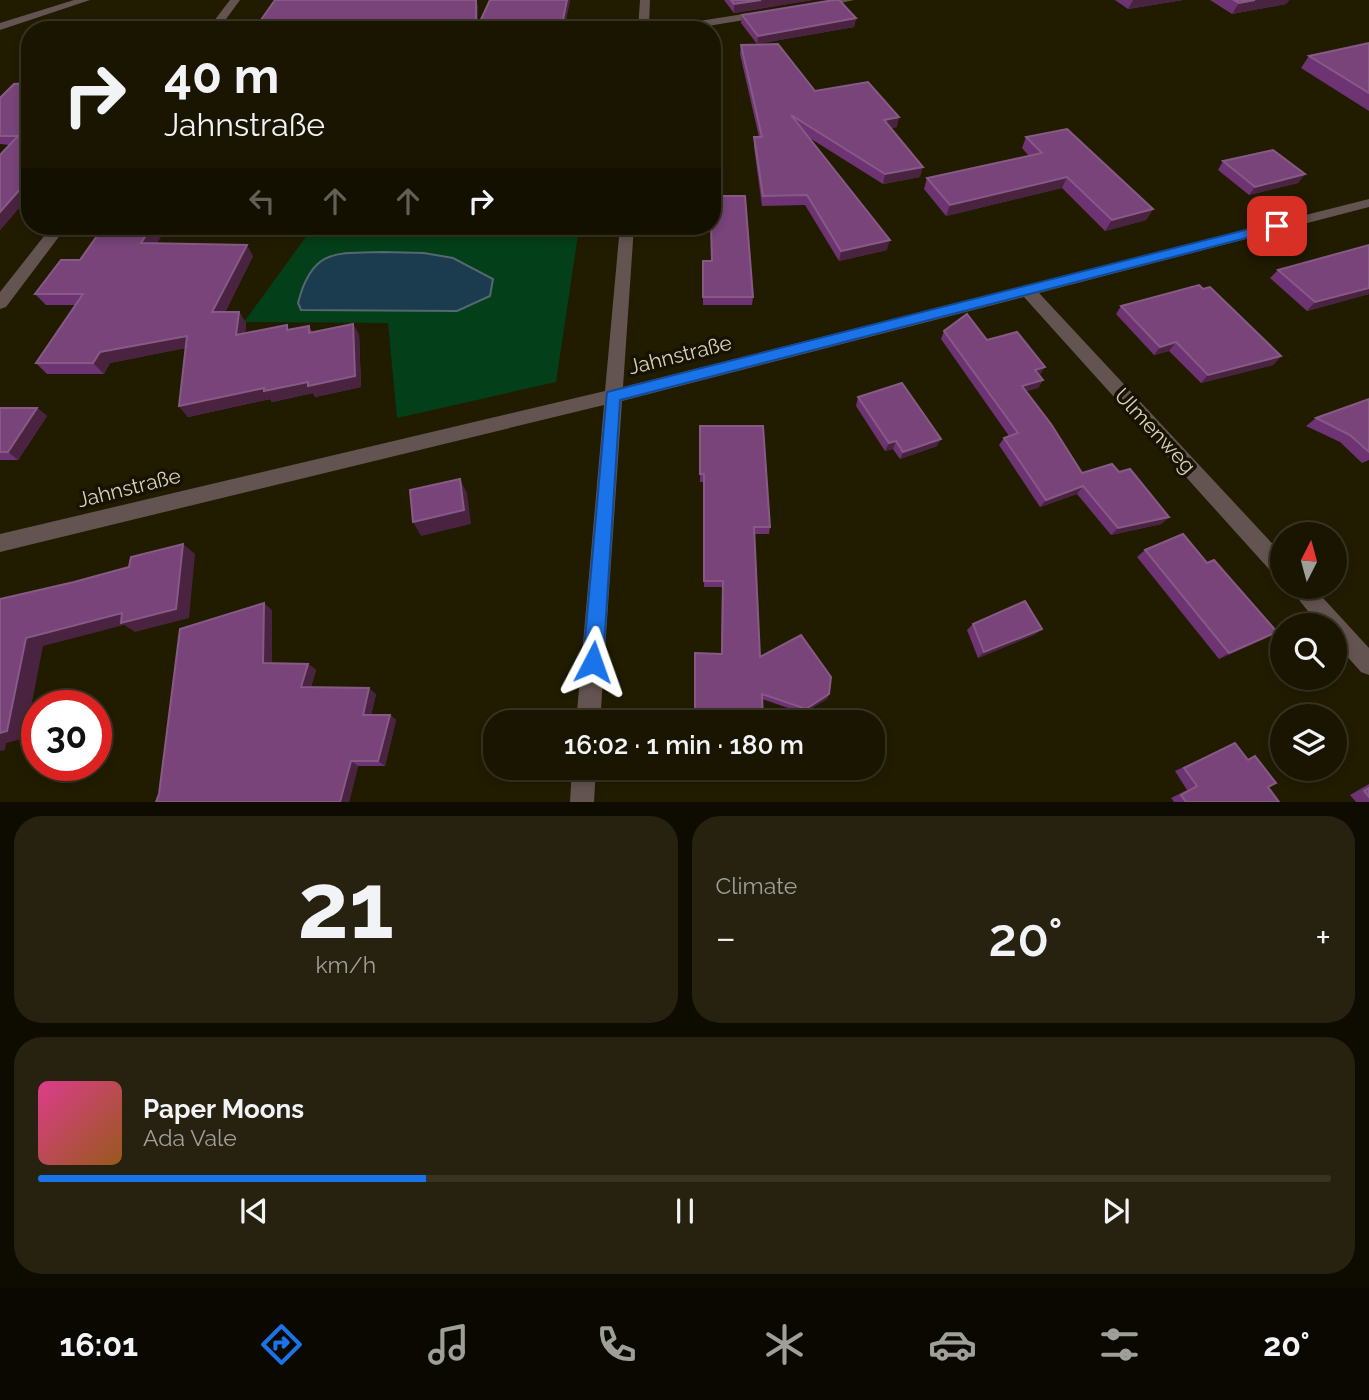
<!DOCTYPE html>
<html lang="en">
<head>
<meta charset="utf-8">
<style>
  body { margin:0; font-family:Raleway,sans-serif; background:#26220f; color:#f1f3f6; height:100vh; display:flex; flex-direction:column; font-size:26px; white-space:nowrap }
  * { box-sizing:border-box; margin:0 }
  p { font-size:23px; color:#9f9f99 }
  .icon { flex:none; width:38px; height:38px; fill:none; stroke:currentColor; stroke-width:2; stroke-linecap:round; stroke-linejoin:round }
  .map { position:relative; height:802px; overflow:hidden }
  .details { display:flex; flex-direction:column; gap:14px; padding:14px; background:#0e0c00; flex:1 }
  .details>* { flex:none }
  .guide { position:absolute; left:21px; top:21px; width:700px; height:214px; border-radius:28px; box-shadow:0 4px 10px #0003,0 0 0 2px #373422; background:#191500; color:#f1f3f6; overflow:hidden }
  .needle { width:46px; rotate:6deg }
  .fabs { position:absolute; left:1270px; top:522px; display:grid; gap:14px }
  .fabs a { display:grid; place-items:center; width:77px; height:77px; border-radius:50%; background:#191500; box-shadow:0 4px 10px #0003,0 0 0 2px #373422; font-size:35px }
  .speed { position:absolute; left:21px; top:690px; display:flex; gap:14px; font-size:35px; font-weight:700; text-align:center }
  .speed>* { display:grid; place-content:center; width:91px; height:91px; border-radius:50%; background:#191500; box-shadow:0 4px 10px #0003,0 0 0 2px #373422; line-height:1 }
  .speed .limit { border:10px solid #d22; background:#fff; color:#111 }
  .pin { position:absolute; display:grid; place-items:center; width:60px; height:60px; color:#fff; margin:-30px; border-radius:14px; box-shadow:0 4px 10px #0006 }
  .me { position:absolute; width:77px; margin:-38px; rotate:4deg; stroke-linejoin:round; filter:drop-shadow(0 0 5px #0008) }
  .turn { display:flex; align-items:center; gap:24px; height:147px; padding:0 28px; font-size:32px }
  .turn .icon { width:91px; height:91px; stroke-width:2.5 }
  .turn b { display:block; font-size:49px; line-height:60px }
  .lanes { display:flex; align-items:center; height:66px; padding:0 28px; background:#0003; justify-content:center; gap:35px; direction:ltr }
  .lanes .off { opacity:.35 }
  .big { font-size:52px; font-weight:600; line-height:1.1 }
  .details .widget { flex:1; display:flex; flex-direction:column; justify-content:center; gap:10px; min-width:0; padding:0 24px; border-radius:28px; background:#26220f }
  .details .dial { align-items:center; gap:0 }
  .dial b { font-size:91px; line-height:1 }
  .song { display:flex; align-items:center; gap:21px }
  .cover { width:84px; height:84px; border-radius:10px; background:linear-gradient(135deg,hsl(330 70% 55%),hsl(30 70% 35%)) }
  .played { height:7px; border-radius:4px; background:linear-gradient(90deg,#1a73e8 30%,#373422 30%) }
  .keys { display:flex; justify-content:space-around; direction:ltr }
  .heat { display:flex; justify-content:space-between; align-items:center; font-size:38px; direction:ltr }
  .details .tiles { flex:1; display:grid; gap:14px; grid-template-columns:1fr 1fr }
  .widget:last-child { grid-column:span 2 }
  .trip { position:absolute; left:483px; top:710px; width:402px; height:70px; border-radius:28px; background:#191500; box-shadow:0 4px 10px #0003,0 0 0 2px #373422; font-weight:600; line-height:70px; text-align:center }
  .menu { display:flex; height:112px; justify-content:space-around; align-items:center; background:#0a0800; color:#9f9f99 }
  .menu .icon { width:49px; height:49px }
  .menu .on { color:#1a73e8 }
  .menu b { font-size:32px; color:#f1f3f6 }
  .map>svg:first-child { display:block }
  .green { fill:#033f18 }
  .water { fill:#1b3b4f; stroke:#536871; stroke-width:2 }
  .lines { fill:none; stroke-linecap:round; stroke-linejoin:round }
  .minor { fill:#645451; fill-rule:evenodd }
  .wall { fill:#6d3372 }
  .shaded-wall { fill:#4a2341 }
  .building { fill:#78447a; stroke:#875a86; stroke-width:2 }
  .route { fill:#1a73e8; stroke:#114b97; stroke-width:2 }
  .labels { text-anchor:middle; stroke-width:7; stroke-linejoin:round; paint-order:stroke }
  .street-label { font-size:21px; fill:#d5d2c1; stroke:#181300 }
</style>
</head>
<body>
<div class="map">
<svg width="1369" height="802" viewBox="0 0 1369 802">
  <rect width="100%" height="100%" fill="#211c00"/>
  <polygon class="green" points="308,234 578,235 556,382 397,418 388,323 244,322"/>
  <path class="water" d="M384,252L424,253L453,258L493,279L490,296L457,311L301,310L298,303C312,248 336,253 384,252Z"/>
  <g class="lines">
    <g class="minor">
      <polygon points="74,0 90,0 0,30 0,23"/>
      <polygon points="230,0 240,0 218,30 207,30"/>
      <polygon points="640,0 650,0 649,25 667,26 763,11 768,14 763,17 683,30 638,30"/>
      <polygon points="830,0 854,0 818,8 813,5"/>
      <polygon points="1369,199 1369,207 1039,293 1283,555 1283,579 1276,577 1024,297 622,401 600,723 576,723 604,405 0,552 0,534 605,391 620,226 634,226 623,387"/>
      <polygon points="52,226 67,226 6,307 0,309 0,292"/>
      <polygon points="1288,586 1312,586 1369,648 1369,675 1361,672 1335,643 1335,625 1319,625"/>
      <polygon points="572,768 596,768 594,802 570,802"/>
    </g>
  </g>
  <g class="wall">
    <polygon points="476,0 478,8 478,26 490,0 570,0 564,30 254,30"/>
    <polygon points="724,0 812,0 734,13"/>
    <polygon points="1115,0 1183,0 1128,9"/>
    <polygon points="1210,0 1289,0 1286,4 1232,14"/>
    <polygon points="742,15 856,18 854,27 757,44 741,23"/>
    <polygon points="1369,43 1369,111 1301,68 1309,56"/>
    <polygon points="741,45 815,91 897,127 891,128 920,177 883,184 808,137 887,250 839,261 805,205 762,206 754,147 754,137 759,137 740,54"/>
    <polygon points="14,84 30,195 0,230 0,155 10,145 0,144 0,98"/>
    <polygon points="1026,137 1153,209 1146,220 1105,231 1062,188 946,216 924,189 927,178 1029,156 1022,148"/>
    <polygon points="1223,161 1305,174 1298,183 1249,195 1218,170"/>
    <polygon points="104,226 168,226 156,244 253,256 225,312 239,312 246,323 245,333 290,330 309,326 312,332 359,334 361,387 315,397 313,393 272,402 270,399 188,417 179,406 185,348 110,363 104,374 47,374 36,363 75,305 46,305 35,294 80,260"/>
    <polygon points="711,226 753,297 752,305 703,305 703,261 712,261"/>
    <polygon points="1278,270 1369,294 1307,311 1270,278"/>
    <polygon points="1121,306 1281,356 1273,365 1201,383 1169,351 1154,355 1116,314"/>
    <polygon points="944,331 987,340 1040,375 1039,375 1043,380 1038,388 1026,391 1082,473 1119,472 1169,517 1161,524 1111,535 1077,494 1040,507 999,445 1004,438 1009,436 941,339"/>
    <polygon points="858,397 937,446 900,459 893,449 885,451 856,406"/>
    <polygon points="1369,399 1369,460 1362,463 1340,442 1306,426 1316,418"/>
    <polygon points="0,408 37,408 47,416 18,460 0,460"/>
    <polygon points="700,426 770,527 769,534 754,534 760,657 829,694 827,699 803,713 762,699 721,654 722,587 704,587 703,482 700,482"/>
    <polygon points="1145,550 1266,638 1219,659 1137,557"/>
    <polygon points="272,610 272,663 308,664 316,670 311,687 376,694 371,715 390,715 396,720 385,766 358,766 349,802 156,802"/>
    <polygon points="973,624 1036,634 978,658 967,630"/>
    <polygon points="1235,743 1247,759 1255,756 1268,787 1279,802 1174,802 1171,798 1187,790 1175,771"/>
    <polygon points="1369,784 1369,802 1356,802 1350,795"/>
  </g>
  <g class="shaded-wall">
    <polygon points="476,0 478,8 478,30 477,30 476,25"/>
    <polygon points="567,0 570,0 564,30 561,30"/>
    <polygon points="761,0 812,0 734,13 734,4"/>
    <polygon points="1133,0 1183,0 1128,9"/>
    <polygon points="1255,0 1289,0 1286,4 1232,14 1239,3"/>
    <polygon points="856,18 854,27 757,44 758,36"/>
    <polygon points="899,117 897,127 882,130 884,120"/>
    <polygon points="923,167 920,177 883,184 885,174"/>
    <polygon points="1305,174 1298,183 1249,195 1255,187"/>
    <polygon points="1067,177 1062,188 946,216 950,205"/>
    <polygon points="30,178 30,195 0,230 0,212"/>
    <polygon points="1153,209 1146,220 1105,231 1112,220"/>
    <polygon points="152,226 168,226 149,255 141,243"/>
    <polygon points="890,240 887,250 839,261 841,251"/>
    <polygon points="247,245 253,256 220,323 212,312"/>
    <polygon points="1369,288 1369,294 1307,311 1315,302"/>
    <polygon points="239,312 246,323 244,346 236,335"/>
    <polygon points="353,324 359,334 361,387 315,397 313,393 272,402 270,399 188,417 179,406"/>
    <polygon points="187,336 195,346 110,363 104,374 93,363 100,352"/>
    <polygon points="1176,342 1169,351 1154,355 1160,347"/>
    <polygon points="1281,356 1273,365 1201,383 1208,375"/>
    <polygon points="1045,367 1040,375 1030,378 1035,370"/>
    <polygon points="1043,380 1038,388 1017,394 1022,386"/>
    <polygon points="37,408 47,416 18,460 8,452"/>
    <polygon points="941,439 937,446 900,459 903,452"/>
    <polygon points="896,441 893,449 885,451 889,443"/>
    <polygon points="460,479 467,493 471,524 421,536 413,522"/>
    <polygon points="1083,486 1077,494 1040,507 1046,500"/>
    <polygon points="1169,517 1161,524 1111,535 1118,528"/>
    <polygon points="183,544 195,554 189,618 135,632 124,625 43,646 25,738 6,743 5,750 0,751 0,733 26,638 122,613"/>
    <polygon points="264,603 272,610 272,669 263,663"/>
    <polygon points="1042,629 1036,634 978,658 984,652"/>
    <polygon points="1277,632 1266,638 1219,659 1229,653"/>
    <polygon points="308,664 316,670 309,693 301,687"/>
    <polygon points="369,688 376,694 370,720 363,715"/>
    <polygon points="829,694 827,699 803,713 806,709"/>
    <polygon points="390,715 396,720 385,766 378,761"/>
    <polygon points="351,761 358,766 349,802 340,802"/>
  </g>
  <g class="building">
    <polygon points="275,0 476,0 476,25 409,27 408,30 254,30"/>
    <polygon points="490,0 567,0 561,30 476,30"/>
    <polygon points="731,0 761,0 734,4"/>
    <polygon points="834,0 839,0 856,18 758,36 742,15"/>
    <polygon points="1234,0 1255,0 1239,3"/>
    <polygon points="1369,43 1369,93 1309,56"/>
    <polygon points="778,44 815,91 868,82 899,117 884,120 923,167 885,174 791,115 890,240 841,251 807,195 763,196 754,137 762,137 741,45"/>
    <polygon points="30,83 30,178 0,212 0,155 18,136 0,136 0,98 14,84"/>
    <polygon points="1067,129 1153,209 1112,220 1067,177 950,205 927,178 1042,153 1026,137"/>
    <polygon points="1273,150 1305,174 1255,187 1223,161"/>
    <polygon points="712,196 745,196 753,297 703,297 703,261 712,261 711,226 712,226"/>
    <polygon points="104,226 152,226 141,243 247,245 212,312 239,312 236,335 287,325 287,330 309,326 309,333 353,324 355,376 308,386 308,382 264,391 264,388 179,406 187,336 100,352 93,363 36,363 83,294 35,294 61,260 80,260"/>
    <polygon points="1369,245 1369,288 1315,302 1278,270"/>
    <polygon points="1199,285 1203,289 1210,287 1281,356 1208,375 1176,342 1160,347 1121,306"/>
    <polygon points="967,314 987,340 1017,332 1045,367 1035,370 1043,380 1022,386 1051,424 1082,473 1112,464 1119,472 1130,469 1169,517 1118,528 1083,486 1046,500 1004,438 1018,433 944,331"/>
    <polygon points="902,383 941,439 903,452 896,441 889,443 858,397"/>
    <polygon points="1369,399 1369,452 1350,435 1316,418"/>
    <polygon points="0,408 37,408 8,452 0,452"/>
    <polygon points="700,426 763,426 770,527 754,527 760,657 801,635 831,677 829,694 806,709 762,694 763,723 695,723 695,653 722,654 723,581 704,581 704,474 700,474"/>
    <polygon points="460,479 464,510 413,522 410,490"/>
    <polygon points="1183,534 1207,563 1214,560 1277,632 1229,653 1145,550"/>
    <polygon points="183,544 176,609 121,623 122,613 26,638 7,731 0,733 0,599 74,582 129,567 131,557"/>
    <polygon points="1025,601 1042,629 984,652 973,624"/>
    <polygon points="264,603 263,663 308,664 301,687 369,688 363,715 390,715 378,761 351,761 340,802 156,802 159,794 180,629"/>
    <polygon points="1235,743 1248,760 1255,756 1276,783 1268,787 1279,802 1186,802 1181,795 1197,786 1184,768"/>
    <polygon points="1369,788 1369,797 1364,791"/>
  </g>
  <polygon class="route" points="1277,222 1281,223 1281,229 620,400 603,662 600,669 593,672 586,669 583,662 607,392"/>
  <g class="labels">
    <g class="street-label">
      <text transform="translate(680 355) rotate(-14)" y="7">Jahnstraße</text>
      <text transform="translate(1155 431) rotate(47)" y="7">Ulmenweg</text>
      <text transform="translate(129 488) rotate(-14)" y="7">Jahnstraße</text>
    </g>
  </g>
</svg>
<div class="fabs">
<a><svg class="needle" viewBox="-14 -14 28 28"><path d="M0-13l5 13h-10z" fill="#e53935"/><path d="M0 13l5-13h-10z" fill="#9f9f99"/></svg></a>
<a><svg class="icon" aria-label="search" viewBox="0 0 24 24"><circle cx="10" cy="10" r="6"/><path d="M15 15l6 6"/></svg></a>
<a><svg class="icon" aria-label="layers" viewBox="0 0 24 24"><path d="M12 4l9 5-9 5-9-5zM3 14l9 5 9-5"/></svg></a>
</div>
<div class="speed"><div class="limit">30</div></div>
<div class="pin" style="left:1277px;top:226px;background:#d93025"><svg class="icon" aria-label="arrive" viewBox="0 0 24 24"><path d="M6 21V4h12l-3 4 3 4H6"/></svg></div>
<svg class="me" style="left:593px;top:662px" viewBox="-20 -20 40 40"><path d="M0-17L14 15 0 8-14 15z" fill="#1a73e8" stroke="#fff" stroke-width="4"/></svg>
<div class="trip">16:02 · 1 min · 180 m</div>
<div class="guide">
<div class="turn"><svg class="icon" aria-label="right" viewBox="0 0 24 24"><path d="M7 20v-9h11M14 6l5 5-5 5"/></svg><div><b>40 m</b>Jahnstraße</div></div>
<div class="lanes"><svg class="icon off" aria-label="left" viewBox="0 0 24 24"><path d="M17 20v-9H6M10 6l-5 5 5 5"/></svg><svg class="icon off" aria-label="ahead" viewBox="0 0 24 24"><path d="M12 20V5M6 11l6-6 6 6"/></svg><svg class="icon off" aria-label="ahead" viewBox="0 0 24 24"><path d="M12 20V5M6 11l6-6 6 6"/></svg><svg class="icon" aria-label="right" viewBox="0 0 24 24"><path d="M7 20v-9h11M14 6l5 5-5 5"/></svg></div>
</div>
</div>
<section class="details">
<div class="tiles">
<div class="widget dial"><b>21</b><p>km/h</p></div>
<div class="widget"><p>Climate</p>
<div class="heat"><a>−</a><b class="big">20°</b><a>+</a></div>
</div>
<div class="widget">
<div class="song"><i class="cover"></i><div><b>Paper Moons</b><p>Ada Vale</p></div></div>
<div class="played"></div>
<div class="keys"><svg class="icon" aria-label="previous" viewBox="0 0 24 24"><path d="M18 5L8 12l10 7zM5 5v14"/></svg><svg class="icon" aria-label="pause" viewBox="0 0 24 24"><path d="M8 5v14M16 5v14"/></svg><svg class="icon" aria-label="next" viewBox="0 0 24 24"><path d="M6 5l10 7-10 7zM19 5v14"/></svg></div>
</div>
</div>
</section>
<nav class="menu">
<b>16:01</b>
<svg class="icon on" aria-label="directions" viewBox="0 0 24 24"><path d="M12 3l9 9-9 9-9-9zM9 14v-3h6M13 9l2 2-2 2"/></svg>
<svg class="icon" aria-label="music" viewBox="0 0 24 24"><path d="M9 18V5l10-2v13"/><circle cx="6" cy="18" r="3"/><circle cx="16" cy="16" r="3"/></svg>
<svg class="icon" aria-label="phone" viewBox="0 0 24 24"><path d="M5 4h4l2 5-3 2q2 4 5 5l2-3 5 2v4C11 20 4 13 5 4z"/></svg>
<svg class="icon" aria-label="climate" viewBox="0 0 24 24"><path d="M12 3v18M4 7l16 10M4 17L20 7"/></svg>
<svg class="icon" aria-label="car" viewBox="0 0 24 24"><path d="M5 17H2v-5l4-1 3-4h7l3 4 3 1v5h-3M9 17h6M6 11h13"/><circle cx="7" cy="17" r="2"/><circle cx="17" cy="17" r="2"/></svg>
<svg class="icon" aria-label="filters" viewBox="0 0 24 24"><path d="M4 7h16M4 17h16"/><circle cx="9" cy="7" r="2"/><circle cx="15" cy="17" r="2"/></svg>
<b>20°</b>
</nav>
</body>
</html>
